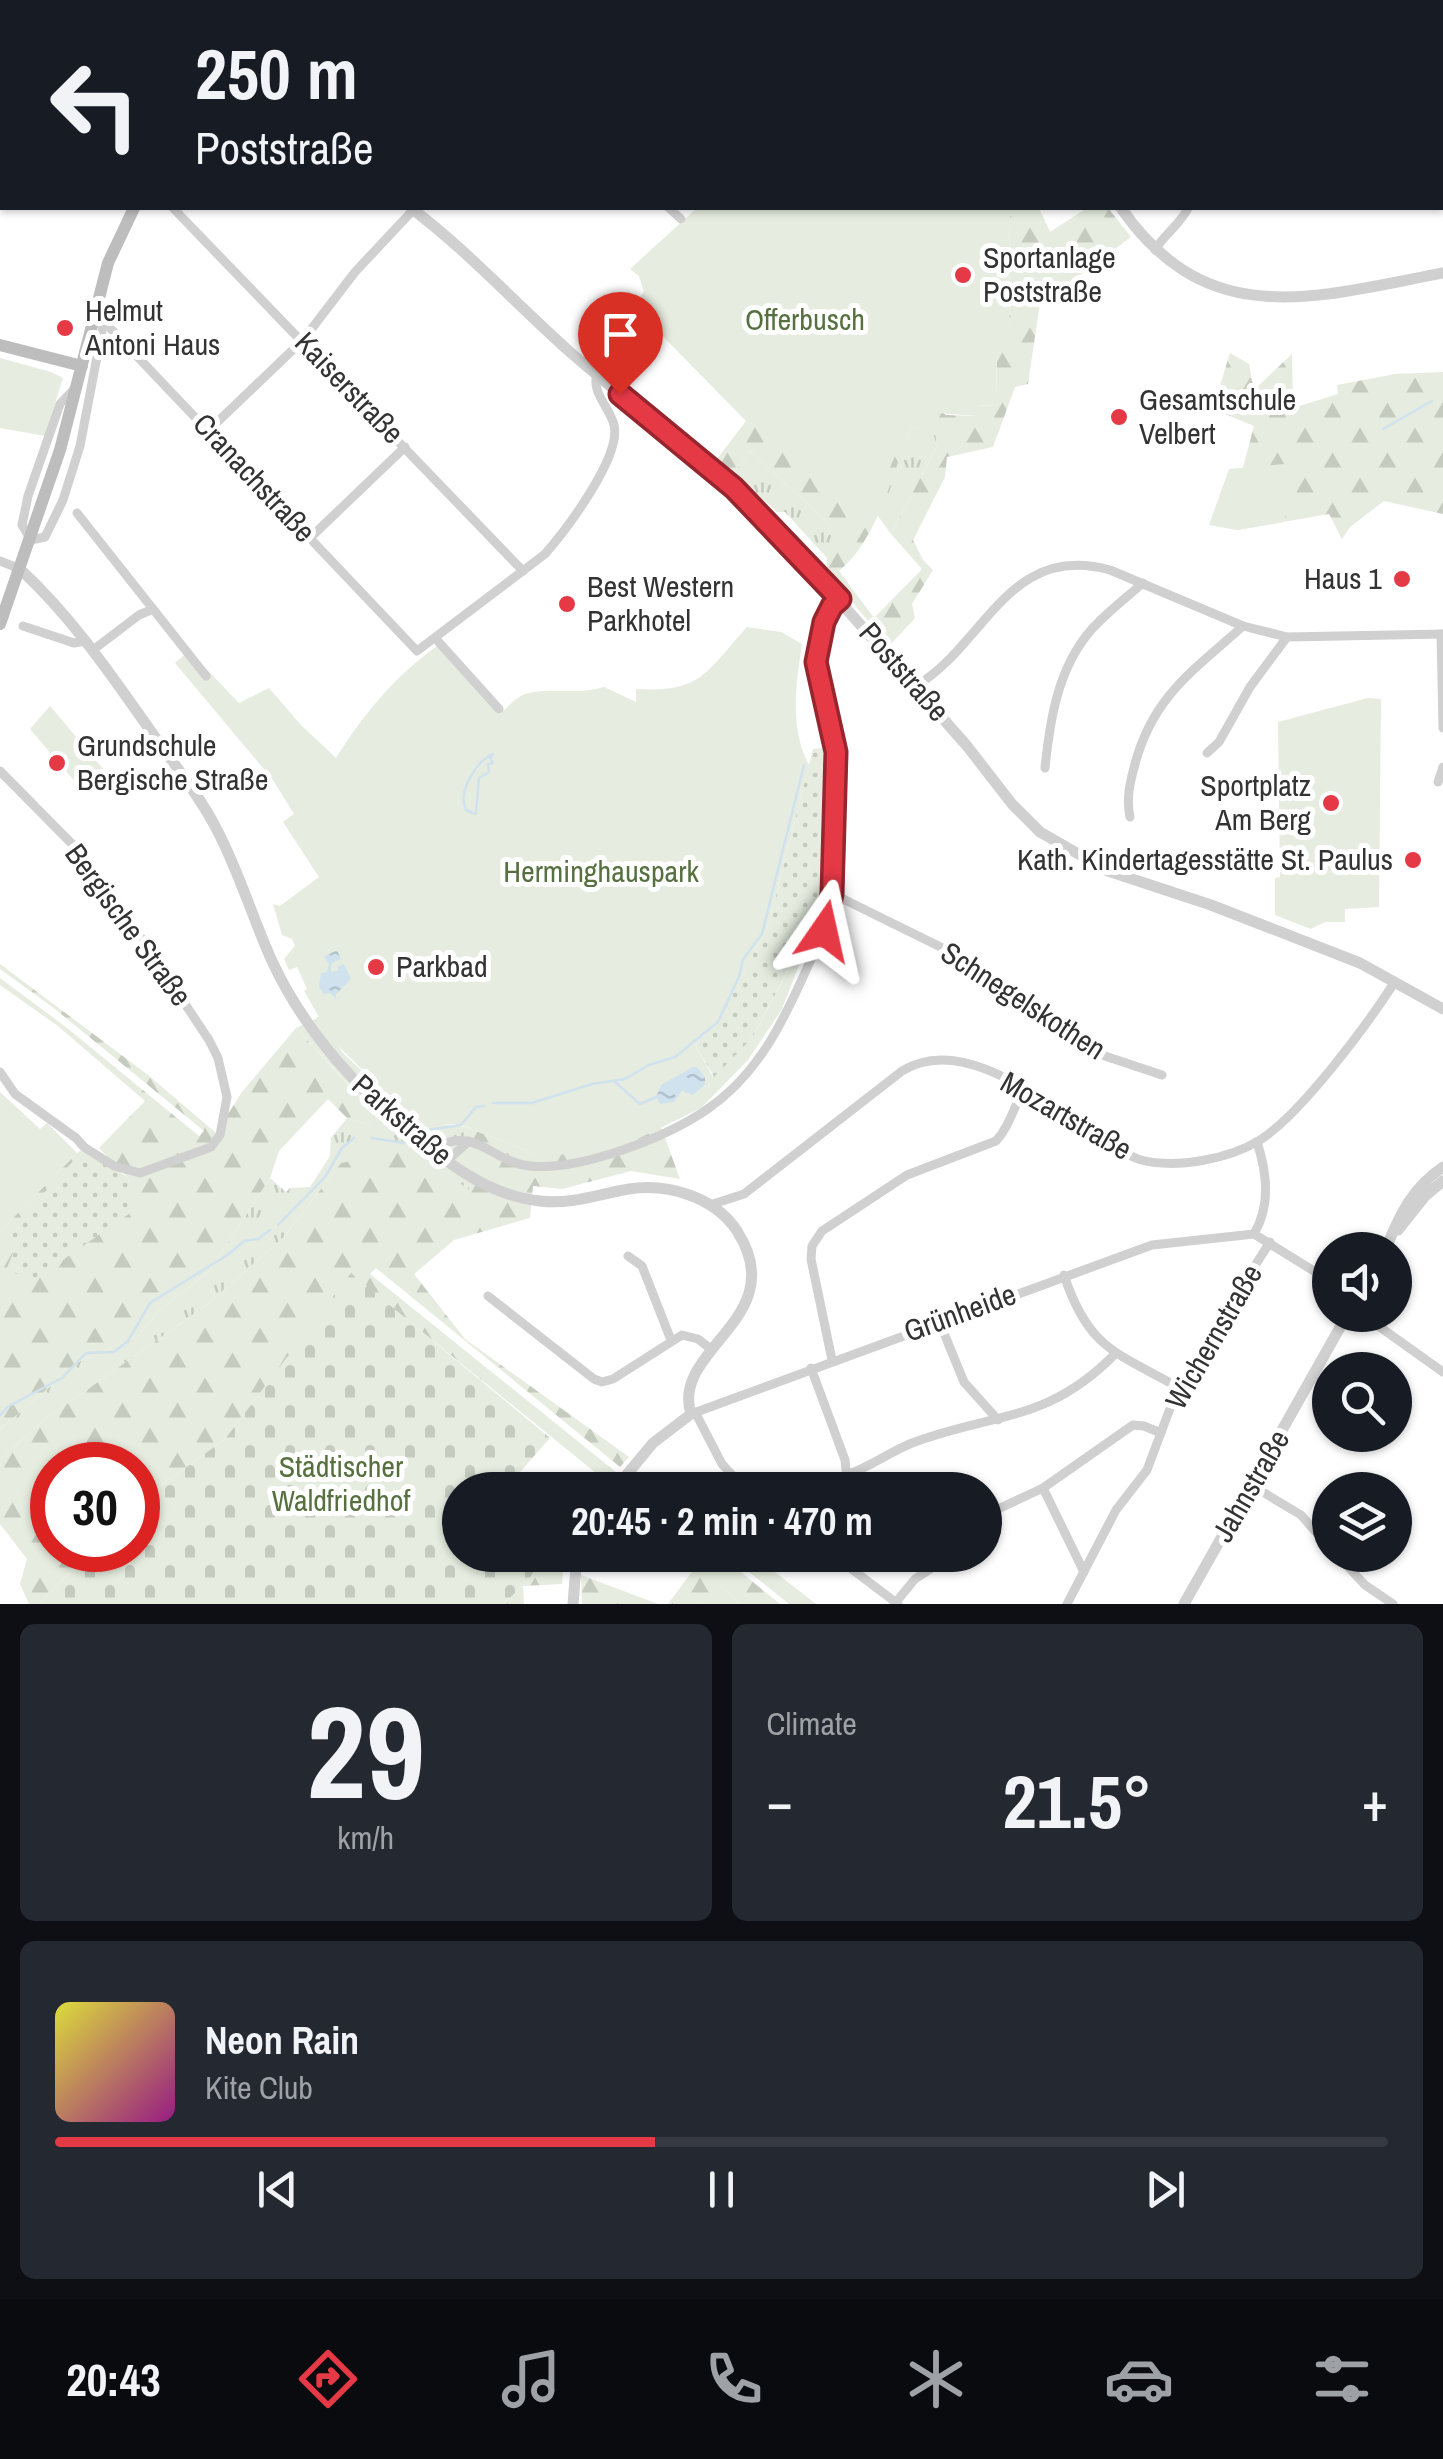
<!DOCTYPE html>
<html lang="en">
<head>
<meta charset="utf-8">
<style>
  body { margin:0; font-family:"Archivo Narrow",sans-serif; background:#242831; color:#f1f3f6; height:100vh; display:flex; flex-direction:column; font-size:38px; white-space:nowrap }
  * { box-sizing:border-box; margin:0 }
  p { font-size:32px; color:#9ea1a6 }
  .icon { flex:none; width:55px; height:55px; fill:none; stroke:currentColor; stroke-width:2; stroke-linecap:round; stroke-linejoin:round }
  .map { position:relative; height:1604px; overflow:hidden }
  .panel { display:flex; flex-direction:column; gap:20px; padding:20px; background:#0d0f14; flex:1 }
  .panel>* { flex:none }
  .hud { position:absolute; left:0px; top:0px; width:1445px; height:210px; box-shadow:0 2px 8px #0004; background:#171b24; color:#f1f3f6; overflow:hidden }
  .tools { position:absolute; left:1312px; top:1232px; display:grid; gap:20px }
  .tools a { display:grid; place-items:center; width:100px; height:100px; border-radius:50%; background:#171b24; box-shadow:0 2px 8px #0004; font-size:50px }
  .speed { position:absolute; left:30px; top:1442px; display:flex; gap:20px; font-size:50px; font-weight:700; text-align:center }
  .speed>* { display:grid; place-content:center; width:130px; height:130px; border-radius:50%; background:#171b24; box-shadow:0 2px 8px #0004; line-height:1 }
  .speed .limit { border:15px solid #d22; background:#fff; color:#111 }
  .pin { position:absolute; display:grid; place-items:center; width:85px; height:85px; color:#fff; margin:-102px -42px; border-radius:50% 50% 50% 0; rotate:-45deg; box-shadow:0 0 10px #0007 }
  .pin .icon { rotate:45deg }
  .me { position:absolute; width:110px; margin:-55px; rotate:11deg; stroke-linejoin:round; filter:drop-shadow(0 0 8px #0008) }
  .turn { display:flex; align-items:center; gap:35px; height:210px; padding:0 30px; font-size:45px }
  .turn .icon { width:130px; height:130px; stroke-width:2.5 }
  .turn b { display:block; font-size:70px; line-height:85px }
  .big { font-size:75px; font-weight:800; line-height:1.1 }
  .panel .tile { flex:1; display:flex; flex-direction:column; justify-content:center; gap:15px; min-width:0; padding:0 35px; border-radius:15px; background:#242831 }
  .panel .dial { align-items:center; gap:0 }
  .dial b { font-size:130px; line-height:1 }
  .song { display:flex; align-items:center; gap:30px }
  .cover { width:120px; height:120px; border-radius:15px; background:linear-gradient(135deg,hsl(60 70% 55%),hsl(310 70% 35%)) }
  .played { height:10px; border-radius:5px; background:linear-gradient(90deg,#e63946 45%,#363941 45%) }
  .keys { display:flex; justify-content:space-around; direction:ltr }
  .heat { display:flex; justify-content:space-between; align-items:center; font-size:55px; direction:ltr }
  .panel .tiles { flex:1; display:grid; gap:20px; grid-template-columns:1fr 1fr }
  .tile:last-child { grid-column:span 2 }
  .trip { position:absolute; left:442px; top:1472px; width:560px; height:100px; border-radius:50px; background:#171b24; box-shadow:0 2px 8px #0004; font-weight:800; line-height:100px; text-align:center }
  .dock { display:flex; height:160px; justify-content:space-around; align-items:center; background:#090b0e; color:#9ea1a6 }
  .dock .icon { width:70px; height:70px }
  .dock .current { color:#e63946 }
  .dock b { font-size:45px; color:#f1f3f6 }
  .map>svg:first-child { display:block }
  .grass { fill:url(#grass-tufts) }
  .forest { fill:url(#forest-firs); fill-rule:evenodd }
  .cemetery { fill:url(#cemetery-stones) }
  .park { fill:#e6ecdf }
  .garden { fill:url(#garden-dots) }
  .water { fill:url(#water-ripples) }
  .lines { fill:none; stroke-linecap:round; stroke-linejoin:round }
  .stream { stroke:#cfe2ee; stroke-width:2.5 }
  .minor { stroke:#d0d0d0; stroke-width:9 }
  .tertiary { stroke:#d0d0d0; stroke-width:11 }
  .secondary { stroke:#bdbdbd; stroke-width:12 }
  .route-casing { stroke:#96252e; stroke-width:25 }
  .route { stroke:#e63946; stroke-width:18 }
  .poi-dot { fill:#e63946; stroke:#fff; stroke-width:4 }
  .labels { text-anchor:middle; stroke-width:10; stroke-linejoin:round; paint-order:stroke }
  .poi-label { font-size:30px; fill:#333; stroke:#fff; text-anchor:start }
  .park-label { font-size:30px; fill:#56703f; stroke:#fff }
  .street-label { font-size:30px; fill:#333; stroke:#fff }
</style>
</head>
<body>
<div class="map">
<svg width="1443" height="1604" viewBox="0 0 1443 1604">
  <defs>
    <pattern id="grass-tufts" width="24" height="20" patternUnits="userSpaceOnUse" patternTransform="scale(2.5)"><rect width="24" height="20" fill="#e6ecdf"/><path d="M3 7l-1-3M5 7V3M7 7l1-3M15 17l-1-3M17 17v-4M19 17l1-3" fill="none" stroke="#c6cbc0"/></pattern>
    <pattern id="forest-firs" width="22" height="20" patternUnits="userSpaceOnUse" patternTransform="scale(2.5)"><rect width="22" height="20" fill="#e6ecdf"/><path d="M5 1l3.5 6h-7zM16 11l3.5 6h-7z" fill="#c6cbc0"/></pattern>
    <pattern id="cemetery-stones" width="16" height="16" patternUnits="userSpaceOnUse" patternTransform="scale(2.5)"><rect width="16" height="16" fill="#e6ecdf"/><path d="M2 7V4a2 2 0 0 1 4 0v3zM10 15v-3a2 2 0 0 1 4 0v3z" fill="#c6cbc0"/></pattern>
    <pattern id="garden-dots" width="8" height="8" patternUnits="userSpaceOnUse" patternTransform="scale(2.5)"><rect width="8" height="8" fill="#e6ecdf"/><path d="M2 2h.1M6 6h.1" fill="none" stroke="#c6cbc0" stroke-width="1.8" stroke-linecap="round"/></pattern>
    <pattern id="water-ripples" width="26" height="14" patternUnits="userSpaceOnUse" patternTransform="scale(2.5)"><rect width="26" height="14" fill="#cfe2ee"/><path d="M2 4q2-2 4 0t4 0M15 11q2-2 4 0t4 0" fill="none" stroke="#b2c2cd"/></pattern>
  </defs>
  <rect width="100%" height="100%" fill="#fff"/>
  <g class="grass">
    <polygon points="911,427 935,430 937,446 891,534 878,516 878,511"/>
    <polygon points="750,451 825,520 844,542 827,558 785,512 777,512 734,473"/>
    <polygon points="319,1017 343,1053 416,1122 466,1127 471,1191 341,1163 284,1237 208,1304 47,1418 0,1459 0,1429 80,1361 138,1336 159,1311 210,1270 270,1178 286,1192 290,1188 310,1187 330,1156 331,1138 347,1118 369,1125 375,1113 296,1028"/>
    <polygon points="717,1583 741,1604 700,1604"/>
  </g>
  <g class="forest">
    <path d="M697,208H918L915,394L946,415L975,416L976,405L996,406L997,342H1009L1010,208H1039L1050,232L1087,208H1108L1131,237L1057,292L1042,289L1028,384L1015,387L993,447L947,457L945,477L913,540L923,560L933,570L912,604L915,618L889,646L827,572V558L843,542L825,520L750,451L734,473L717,459L746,421L781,439ZM911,427L935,430L937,446L891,534L922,569L874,618L839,571C878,539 892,474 911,427Z"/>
    <polygon points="1230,353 1249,364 1254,390 1292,354 1293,408 1338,394 1337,385 1395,374 1443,372 1443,514 1384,501 1350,527 1342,539 1329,514 1237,530 1242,471 1254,426 1213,409"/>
    <polygon points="0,964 148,1075 216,1133 242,1092 296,1028 375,1114 369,1125 347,1118 328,1099 279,1151 270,1178 210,1270 159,1311 138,1336 80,1361 0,1429 0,1231 77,1153 86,1147 132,1211 128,1178 99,1148 145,1101 58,1026 0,985 0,978 67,1028 199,1136 204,1131 55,1009 0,969"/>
    <polygon points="466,1127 537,1155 625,1145 661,1127 680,1179 631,1171 562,1189 533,1186 530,1218 454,1240 414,1274 465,1339 629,1457 620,1467 376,1268 370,1274 616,1472 607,1482 351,1274 225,1439 138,1502 138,1465 52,1465 52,1550 91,1550 39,1604 29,1604 20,1584 27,1559 0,1524 0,1459 47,1418 208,1304 284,1237 341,1163 413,1148 469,1190 463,1163 467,1154"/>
    <polygon points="545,1555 564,1555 562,1584 523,1586 524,1604 503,1604 527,1582"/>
    <polygon points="696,1555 720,1555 780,1604 741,1604 718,1584 700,1604 668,1604 694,1569"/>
    <polygon points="728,1555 753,1555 816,1604 789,1604"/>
    <polygon points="581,1575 658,1604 582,1604"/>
  </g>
  <polygon class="cemetery" points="351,1273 550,1438 504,1490 460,1490 460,1555 545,1555 527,1582 503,1604 39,1604 91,1550 138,1550 138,1502 225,1439"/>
  <g class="park">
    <polygon points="697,208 1010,208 1009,342 997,343 996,406 977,405 976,416 939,413 935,430 904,426 903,437 871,512 814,474 781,440 746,421 633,306 644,292 639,276 630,269"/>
    <polygon points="0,358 51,372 63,378 45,436 0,428"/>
    <polygon points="1295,463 1284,522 1237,530 1209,525 1229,469"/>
    <path d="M747,627L781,632L802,644C796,685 789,727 809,765L769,924L716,1026L694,1043L713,1077L752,1038L798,952L818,904L825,814V762L830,759L825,898L782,1009L748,1060L701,1108L625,1145L558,1155H537L459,1124L422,1126L416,1122L333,1041L304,991L307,989L297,967L289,970L284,959L295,946L292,939L282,935L273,904L280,906L319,877L283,822L294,814L273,780L175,663L189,651L239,703L269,688L300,724L336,758C363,715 395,676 437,646L500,714C507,708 516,697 525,694C549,686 576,696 604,687L636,702V689C702,693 706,672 747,627Z"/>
    <polygon points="1368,698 1381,699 1379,907 1345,909 1345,922 1325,922 1311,929 1275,915 1275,878 1280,877 1278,722"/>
    <polygon points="50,706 104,770 82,790 30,729"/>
    <polygon points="0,1092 40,1129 47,1123 77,1153 0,1231"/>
  </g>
  <g class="garden">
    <polygon points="822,748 825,762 825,814 818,904 798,951 752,1038 714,1077 694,1043 716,1026 769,924 813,749"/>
    <polygon points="86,1147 128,1178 133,1211 34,1280 6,1270 13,1253 10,1230"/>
  </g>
  <g class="water">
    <polygon points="337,950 341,959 332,963 331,972 338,971 338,966 344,964 351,979 336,994 336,999 330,993 323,994 319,986 321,973 327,972 329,964 324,957"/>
    <polygon points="693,1067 697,1067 705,1077 705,1084 693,1095 682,1091 674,1102 660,1104 656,1097 661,1085"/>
  </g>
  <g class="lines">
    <g class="stream">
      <polyline points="1383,429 1432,401"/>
      <path d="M475,814L466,810C457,792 476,761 493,754L490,758L493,763L488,764L489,772L479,778L476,813"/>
      <polyline points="615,1082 640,1104 656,1097"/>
      <polyline points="493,1103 532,1103 592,1084 625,1079 649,1065 675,1057 718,1022 739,977 743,959 762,934 804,765"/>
      <polyline points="429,1130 461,1125 476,1107 484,1106"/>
      <polyline points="372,1138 404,1143"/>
      <polyline points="278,1225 325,1177 342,1148 354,1138"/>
      <polyline points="0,1415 9,1406 62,1378 86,1353 114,1352 128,1341 150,1303 229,1254 244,1241 258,1239 270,1230"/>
    </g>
    <g class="minor">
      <polyline points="251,0 253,2"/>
      <polyline points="437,0 440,2"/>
      <polyline points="1148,0 1148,2"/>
      <polyline points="564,2 566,0"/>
      <polyline points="751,2 752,0"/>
      <polyline points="1351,2 1365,0"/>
      <polyline points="1442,57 1443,56"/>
      <polyline points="173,208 523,571"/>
      <polyline points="669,208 681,219"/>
      <path d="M1155,250C1164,234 1181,224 1188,208"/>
      <path d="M94,311L417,651L545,554C566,530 622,456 614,425C610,408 591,392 597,375"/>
      <polyline points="76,387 60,404 28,496 22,525 31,540 45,537 63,500 80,446 104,320"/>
      <polyline points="209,430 303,340 355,272 415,208"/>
      <polyline points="77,513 206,676"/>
      <polyline points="310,538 405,447"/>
      <polyline points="0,561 20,569"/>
      <polyline points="23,626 74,643 86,641"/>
      <polyline points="1441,634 1443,728"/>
      <polyline points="436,639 499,709"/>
      <polyline points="93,650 139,615 151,610"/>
      <path d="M916,686C986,644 1008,542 1110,570L1243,626L1287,637L1443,634"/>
      <polyline points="1207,753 1219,742 1250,687 1287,637"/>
      <path d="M1045,768C1050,719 1058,668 1091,630C1107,612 1126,598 1143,583"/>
      <polyline points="0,771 78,850 106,885 209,1040 218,1058 227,1097 220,1135 211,1147 140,1173 114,1166 84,1147 76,1138 15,1094 0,1072"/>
      <polyline points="1438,782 1443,767"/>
      <path d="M1130,817C1126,799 1130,782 1135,764C1153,696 1194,670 1243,626"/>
      <polyline points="833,894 969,961 1034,1013 1086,1046 1105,1056 1162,1075"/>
      <path d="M432,1149C477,1124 490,1162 530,1166C581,1171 668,1137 709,1108C759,1073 784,1020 808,966C818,943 830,920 833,895C835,872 834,848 834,826C835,801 838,774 835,750C832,720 816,690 817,660C817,638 823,613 840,599"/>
      <polyline points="447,1161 469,1141"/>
      <path d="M710,1205L744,1194L902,1071C965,1032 1048,1106 1101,1138C1114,1146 1127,1156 1141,1160C1177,1169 1229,1159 1260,1140C1301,1114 1367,1025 1394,983"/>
      <path d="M1254,1234C1271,1205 1267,1173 1257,1142"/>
      <polyline points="628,1256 642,1266 671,1340"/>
      <path d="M1064,1275C1088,1348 1115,1352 1178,1387"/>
      <polyline points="488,1296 594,1379 602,1382 613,1379 682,1335 698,1339 712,1350"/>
      <polyline points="1363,1315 1443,1372"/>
      <polyline points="939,1321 964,1382 998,1420"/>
      <path d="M832,1360L811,1259L812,1246L822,1231L907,1175L996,1141C1009,1127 1014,1107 1023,1090"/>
      <polyline points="811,1368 845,1460 848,1490"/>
      <polyline points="695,1412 722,1464 746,1490"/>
      <polyline points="691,1414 1152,1245 1254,1234 1330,1281"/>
      <path d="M849,1474C871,1466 890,1452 912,1443C995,1412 1048,1423 1116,1353"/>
      <polyline points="1251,1485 1301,1515 1330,1548"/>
      <polyline points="1043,1488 1084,1572"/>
      <polyline points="985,1520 998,1509 1043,1488 1133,1425 1144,1426 1161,1433"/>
      <polyline points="833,1555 898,1604"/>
      <polyline points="1337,1555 1365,1585 1393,1604"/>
      <polyline points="896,1602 915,1579 952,1555"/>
      <polyline points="1067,1604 1116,1510 1147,1470 1178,1387 1270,1242"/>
    </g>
    <g class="tertiary">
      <polyline points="976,0 978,2"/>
      <polyline points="146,2 147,0"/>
      <polyline points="0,150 2,150"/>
      <path d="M411,208C468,251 516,304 570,352C635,409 706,460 769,521L967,746L1012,804L1040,832L1108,871L1211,905L1360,963L1443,1009"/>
      <path d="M1121,208C1208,333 1316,297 1443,273"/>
      <path d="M20,569C74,619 114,679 157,740C177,768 200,797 216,828C239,871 252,917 272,961C304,1030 355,1087 414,1135C451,1166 491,1196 540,1201C571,1205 599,1194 629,1189C668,1183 715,1197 737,1231C793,1318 670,1349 691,1414L653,1443L614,1490"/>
      <polyline points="1398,1230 1425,1196 1443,1181"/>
      <path d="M1387,1246C1400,1214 1413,1187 1443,1167"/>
      <polyline points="573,1604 577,1555"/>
      <polyline points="1184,1604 1347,1315"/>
    </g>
    <g class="secondary">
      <polyline points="324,2 326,0"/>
      <polyline points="0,345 82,366"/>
      <polyline points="0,624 60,450 108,263 134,208"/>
    </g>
  </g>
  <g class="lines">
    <g class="route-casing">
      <polyline id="route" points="620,394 734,488 840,599 832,606 824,622 816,662 836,752 832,894 824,931"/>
    </g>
    <use href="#route" class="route"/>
  </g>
  <g class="poi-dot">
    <circle cx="963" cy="275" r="10"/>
    <circle cx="65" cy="328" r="10"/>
    <circle cx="1119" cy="417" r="10"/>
    <circle cx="1402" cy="579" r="10"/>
    <circle cx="567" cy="604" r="10"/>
    <circle cx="57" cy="763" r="10"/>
    <circle cx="1331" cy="803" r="10"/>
    <circle cx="1413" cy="860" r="10"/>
    <circle cx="376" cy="967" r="10"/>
  </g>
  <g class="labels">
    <g class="poi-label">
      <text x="983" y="268">Sportanlage<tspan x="983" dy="34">Poststraße</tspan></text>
      <text x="85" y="321">Helmut<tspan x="85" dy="34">Antoni Haus</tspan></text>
      <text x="1139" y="410">Gesamtschule<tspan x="1139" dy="34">Velbert</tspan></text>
      <text x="1382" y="589" text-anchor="end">Haus 1</text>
      <text x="587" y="597">Best Western<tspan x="587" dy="34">Parkhotel</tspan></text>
      <text x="77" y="756">Grundschule<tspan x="77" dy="34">Bergische Straße</tspan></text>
      <text x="1311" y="796" text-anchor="end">Sportplatz<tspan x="1311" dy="34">Am Berg</tspan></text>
      <text x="1393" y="870" text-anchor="end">Kath. Kindertagesstätte St. Paulus</text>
      <text x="396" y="977">Parkbad</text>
    </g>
    <g class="park-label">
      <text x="805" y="330">Offerbusch</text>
      <text x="601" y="882">Herminghauspark</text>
      <text x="341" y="1477">Städtischer<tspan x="341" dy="34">Waldfriedhof</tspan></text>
    </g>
    <g class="street-label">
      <text transform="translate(349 388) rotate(46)" y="10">Kaiserstraße</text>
      <text transform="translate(254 478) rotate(47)" y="10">Cranachstraße</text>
      <text transform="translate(904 672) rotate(49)" y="10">Poststraße</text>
      <text transform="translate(128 925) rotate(54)" y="10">Bergische Straße</text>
      <text transform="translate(1023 1001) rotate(33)" y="10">Schnegelskothen</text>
      <text transform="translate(1066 1116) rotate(30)" y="10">Mozartstraße</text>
      <text transform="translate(402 1120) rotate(41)" y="10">Parkstraße</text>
      <text transform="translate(960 1313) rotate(-20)" y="10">Grünheide</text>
      <text transform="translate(1214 1337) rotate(-60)" y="10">Wichernstraße</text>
      <text transform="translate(1251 1486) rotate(-60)" y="10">Jahnstraße</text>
    </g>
  </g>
</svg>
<div class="tools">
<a><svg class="icon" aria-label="sound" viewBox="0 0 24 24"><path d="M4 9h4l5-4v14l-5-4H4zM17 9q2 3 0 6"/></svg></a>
<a><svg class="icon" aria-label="search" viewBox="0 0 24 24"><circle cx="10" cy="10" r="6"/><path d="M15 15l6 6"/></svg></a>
<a><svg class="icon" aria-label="layers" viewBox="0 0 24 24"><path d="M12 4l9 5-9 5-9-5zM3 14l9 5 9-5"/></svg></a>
</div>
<div class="speed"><div class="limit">30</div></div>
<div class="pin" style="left:620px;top:394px;background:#d93025"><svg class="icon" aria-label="arrive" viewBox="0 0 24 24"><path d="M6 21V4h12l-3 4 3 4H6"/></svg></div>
<svg class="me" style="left:824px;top:931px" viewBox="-20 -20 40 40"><path d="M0-17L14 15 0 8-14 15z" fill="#e63946" stroke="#fff" stroke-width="4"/></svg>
<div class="trip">20:45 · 2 min · 470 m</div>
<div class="hud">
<div class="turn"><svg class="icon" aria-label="left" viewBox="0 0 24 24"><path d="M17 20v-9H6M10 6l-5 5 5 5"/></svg><div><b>250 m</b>Poststraße</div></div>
</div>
</div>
<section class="panel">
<div class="tiles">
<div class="tile dial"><b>29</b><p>km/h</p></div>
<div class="tile"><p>Climate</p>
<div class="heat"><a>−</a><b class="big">21.5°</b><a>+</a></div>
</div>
<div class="tile">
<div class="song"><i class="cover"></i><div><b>Neon Rain</b><p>Kite Club</p></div></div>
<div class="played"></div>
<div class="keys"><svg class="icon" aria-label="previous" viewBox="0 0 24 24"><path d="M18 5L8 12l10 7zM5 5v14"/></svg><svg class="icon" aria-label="pause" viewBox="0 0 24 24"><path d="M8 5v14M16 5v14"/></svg><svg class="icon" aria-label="next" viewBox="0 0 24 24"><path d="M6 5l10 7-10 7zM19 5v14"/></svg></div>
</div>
</div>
</section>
<nav class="dock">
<b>20:43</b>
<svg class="icon current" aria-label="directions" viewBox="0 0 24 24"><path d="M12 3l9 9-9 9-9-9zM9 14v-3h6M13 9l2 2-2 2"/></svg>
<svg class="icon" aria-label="music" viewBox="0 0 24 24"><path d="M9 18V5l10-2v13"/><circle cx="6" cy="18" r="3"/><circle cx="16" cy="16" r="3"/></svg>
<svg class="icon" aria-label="phone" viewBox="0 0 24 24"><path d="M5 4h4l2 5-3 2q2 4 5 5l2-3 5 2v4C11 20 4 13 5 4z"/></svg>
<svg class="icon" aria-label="climate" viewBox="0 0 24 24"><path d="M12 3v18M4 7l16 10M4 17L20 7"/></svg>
<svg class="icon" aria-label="car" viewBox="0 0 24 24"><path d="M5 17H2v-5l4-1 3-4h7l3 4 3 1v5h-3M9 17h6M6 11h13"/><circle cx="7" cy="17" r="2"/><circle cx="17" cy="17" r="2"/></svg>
<svg class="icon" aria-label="filters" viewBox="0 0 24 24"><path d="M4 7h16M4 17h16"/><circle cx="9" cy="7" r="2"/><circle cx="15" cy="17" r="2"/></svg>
</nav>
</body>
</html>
